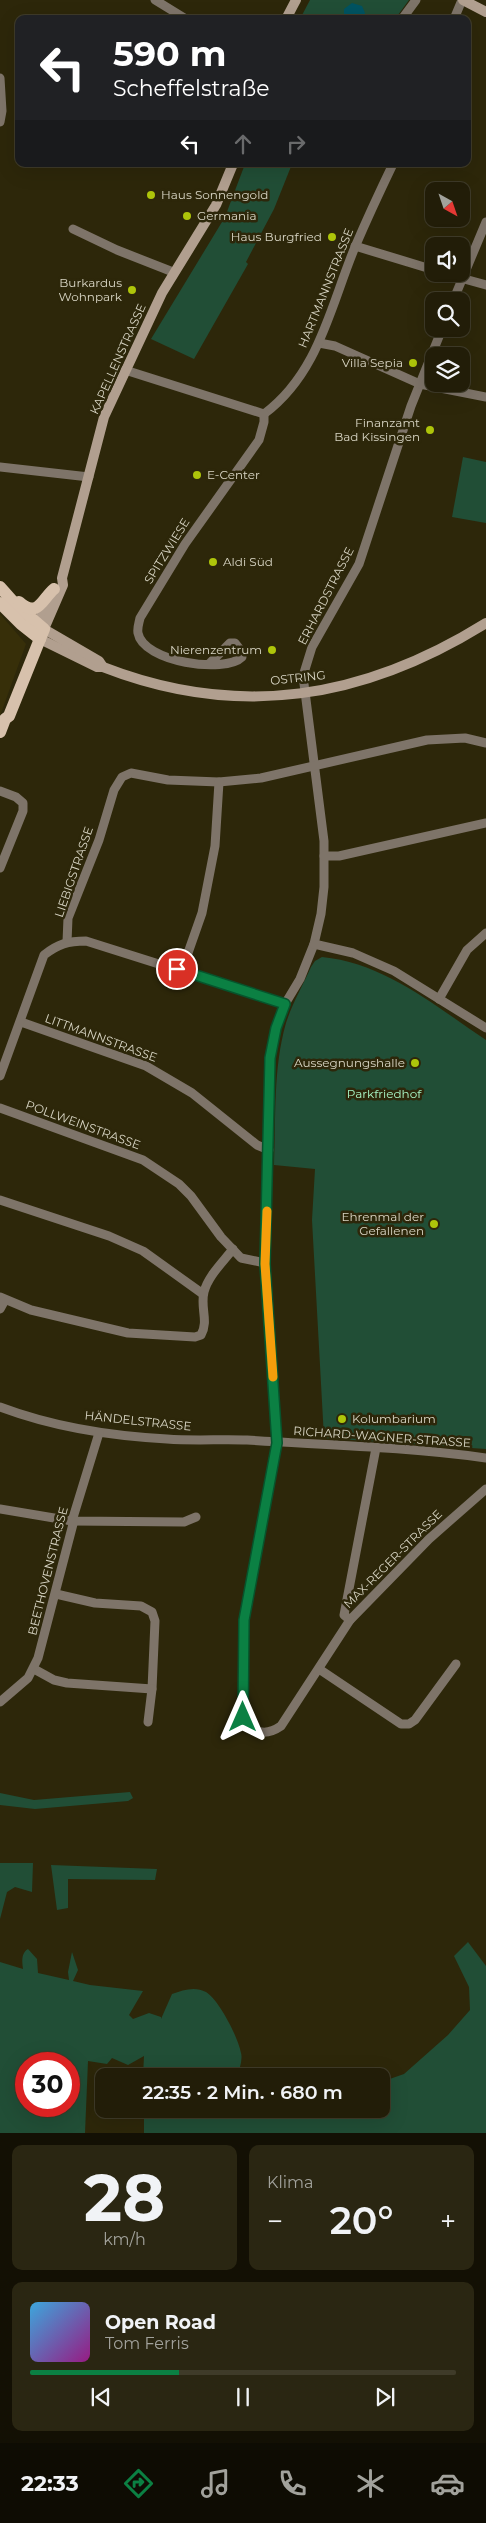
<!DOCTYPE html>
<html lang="de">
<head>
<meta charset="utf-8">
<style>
  body { margin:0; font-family:Montserrat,sans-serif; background:#2a2612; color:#f1f3f6; height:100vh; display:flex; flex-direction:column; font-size:19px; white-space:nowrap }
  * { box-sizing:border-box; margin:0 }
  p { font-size:16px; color:#a2a29c }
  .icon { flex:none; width:28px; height:28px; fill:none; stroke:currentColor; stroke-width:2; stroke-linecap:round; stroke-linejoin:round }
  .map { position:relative; height:2133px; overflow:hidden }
  .drawer { display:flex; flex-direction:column; gap:12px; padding:12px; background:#131004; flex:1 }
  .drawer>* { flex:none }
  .banner { position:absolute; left:15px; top:15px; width:456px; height:152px; border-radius:10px; box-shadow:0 5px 20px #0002,0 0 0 1px #3f3b29; background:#202124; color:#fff; overflow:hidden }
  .needle { width:32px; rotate:140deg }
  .buttons { position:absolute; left:425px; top:182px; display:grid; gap:10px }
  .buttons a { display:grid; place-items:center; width:45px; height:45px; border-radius:10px; background:#221d08; box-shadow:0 5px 20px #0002,0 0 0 1px #3f3b29; font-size:25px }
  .speed { position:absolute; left:15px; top:2052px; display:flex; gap:10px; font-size:25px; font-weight:700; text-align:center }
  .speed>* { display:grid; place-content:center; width:65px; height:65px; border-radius:50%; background:#221d08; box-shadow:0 5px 20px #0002,0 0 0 1px #3f3b29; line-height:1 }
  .speed .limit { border:8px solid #d22; background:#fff; color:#111 }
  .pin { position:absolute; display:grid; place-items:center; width:42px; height:42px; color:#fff; margin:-21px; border:2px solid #fff; border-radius:50%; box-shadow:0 1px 5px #0007 }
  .me { position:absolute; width:55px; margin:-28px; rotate:0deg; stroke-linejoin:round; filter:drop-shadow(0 0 4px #0008) }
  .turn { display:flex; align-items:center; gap:18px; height:105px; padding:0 15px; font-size:22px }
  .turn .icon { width:65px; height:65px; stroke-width:2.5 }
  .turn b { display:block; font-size:35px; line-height:42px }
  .lanes { display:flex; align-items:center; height:48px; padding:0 15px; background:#0003; justify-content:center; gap:25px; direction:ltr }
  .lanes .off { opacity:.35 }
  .big { font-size:38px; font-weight:600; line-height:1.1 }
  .drawer .tile { flex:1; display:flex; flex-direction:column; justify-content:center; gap:8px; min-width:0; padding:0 18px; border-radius:10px; background:#2a2612 }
  .drawer .dial { align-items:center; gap:0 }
  .dial b { font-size:65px; line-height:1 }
  .song { display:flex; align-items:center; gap:15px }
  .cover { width:60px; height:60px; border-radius:8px; background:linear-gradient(135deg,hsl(200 70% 55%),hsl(310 70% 35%)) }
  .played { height:5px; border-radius:2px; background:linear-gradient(90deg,#0b8043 35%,#3f3b29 35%) }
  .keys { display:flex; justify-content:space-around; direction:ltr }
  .heat { display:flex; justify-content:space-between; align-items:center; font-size:28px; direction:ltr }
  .drawer .tiles { flex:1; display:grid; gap:12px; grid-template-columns:1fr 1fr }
  .tile:last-child { grid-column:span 2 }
  .trip { position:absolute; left:95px; top:2068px; width:295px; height:50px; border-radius:10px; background:#221d08; box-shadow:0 5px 20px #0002,0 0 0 1px #3f3b29; font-weight:600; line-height:50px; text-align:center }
  .tabs { display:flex; height:80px; justify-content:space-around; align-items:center; background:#0e0c03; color:#a2a29c }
  .tabs .icon { width:35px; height:35px }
  .tabs .current { color:#0b8043 }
  .tabs b { font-size:22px; color:#f1f3f6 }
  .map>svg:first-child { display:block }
  .built { fill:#372f09 }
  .green { fill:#214e36; fill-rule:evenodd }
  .water { fill:#005361 }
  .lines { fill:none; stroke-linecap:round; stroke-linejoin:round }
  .street { stroke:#7e7469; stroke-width:9 }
  .secondary { stroke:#b19f8f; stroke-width:10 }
  .primary { stroke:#d7c1ac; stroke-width:12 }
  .route-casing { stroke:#07532c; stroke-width:12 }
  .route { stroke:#0b8043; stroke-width:9 }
  .slow { stroke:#f59e0b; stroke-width:9 }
  .poi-dot { fill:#aec50a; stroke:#2d270a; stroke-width:2 }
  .labels { text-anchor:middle; stroke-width:5; stroke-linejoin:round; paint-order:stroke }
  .poi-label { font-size:12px; fill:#d9d6c5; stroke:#2d270a; text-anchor:end }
  .street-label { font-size:12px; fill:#d9d6c5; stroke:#2d270a }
  .park-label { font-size:12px; fill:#a9f8c8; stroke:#2d270a }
</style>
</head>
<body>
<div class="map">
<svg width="486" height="2133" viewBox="0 0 486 2133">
  <rect width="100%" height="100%" fill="#2d270a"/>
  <polygon class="built" points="0,614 26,644 0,716"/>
  <g class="green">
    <polygon points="310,0 409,0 395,19 300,19"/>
    <polygon points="245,164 292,164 274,209 246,262 248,264 194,359 151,339 225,217"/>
    <polygon points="463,457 486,462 486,523 452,517"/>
    <path d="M322,957C385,963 435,1006 486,1040V1449L324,1438L312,1220L315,1169L274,1165C276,1119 273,1068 286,1023C292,1004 303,985 311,967L315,961Z"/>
    <polygon points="130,1792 133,1798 128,1801 35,1809 0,1805 0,1793 34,1800"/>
    <polygon points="0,1863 33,1863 32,1892 15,1887 7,1892 0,1919"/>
    <polygon points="51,1865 157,1869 155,1880 68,1879 68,1908 57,1910"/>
    <polygon points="468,1942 486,1966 486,2133 144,2133 144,2109 269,2109 271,2112 276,2109 381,2109 381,2082 404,2074 448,2035 470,2010 469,1987 454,1956"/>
    <path d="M28,1949L37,1959L38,1973L69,1980L68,1972L72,1952L78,1970L73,1981L90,1985L143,1991L129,2015L133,2019L149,2013L161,2017V2019L172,1994C183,1990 195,1986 206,1992C219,2000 238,2037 241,2053C243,2060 239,2069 238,2076H143L144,2056L128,2065L112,2058L107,2064L88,2061L85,2133H0V1962L23,1969C22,1962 21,1953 28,1949ZM26,2064H69V2106H26Z"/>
  </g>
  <polygon class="water" points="352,3 362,6 365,13 363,19 342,19 341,16 344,14 344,9"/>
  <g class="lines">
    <g class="street">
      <polyline points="155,0 186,19"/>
      <polyline points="402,19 416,0"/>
      <polyline points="454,19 462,0"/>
      <polyline points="0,78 2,111 0,122"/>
      <polyline points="73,229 117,250 173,272"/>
      <polyline points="355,246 434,270"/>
      <polyline points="446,274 486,285"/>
      <polyline points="453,301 486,222"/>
      <path d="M442,329L411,406L359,564L312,647L303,676L324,841V887L321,914L314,944L300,979L285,1004L276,1027L270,1058L265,1263L277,1443L244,1620L243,1717C252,1733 265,1737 281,1726L350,1620L429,1539L486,1489"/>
      <polyline points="319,343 335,346 420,384 486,397"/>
      <path d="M125,370L264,414C319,373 330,307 355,247C367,219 380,191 393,164"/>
      <polyline points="0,467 89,477"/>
      <path d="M210,663L230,643H235L242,652V657C225,674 143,662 138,633C137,628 139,623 140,618L185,544L259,440L264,422V414"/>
      <polyline points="0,791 16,797 23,803 23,811 0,868"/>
      <polyline points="324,856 339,856 486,823"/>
      <polyline points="67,942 68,918 99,840 114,790 122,777 131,773 168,780 219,782 261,778 427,740 465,738 486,743"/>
      <polyline points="314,944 353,953 394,971 486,1028"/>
      <polyline points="182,970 202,913 215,846 219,782"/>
      <polyline points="439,999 467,950 486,933"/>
      <polyline points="21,1022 146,1066 192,1093 257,1145 269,1150"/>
      <path d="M0,1076L44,955C58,944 68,941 86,941L285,1004"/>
      <polyline points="0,1108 143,1160 179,1184 191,1196 221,1237 241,1258 265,1263"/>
      <polyline points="0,1200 109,1236 143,1251 203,1294"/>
      <path d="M0,1297L31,1310L128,1333L195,1337L201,1335C209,1321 200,1308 204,1292C208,1276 223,1262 233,1249"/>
      <polyline points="0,1309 5,1300"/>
      <path d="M0,1407C53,1427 111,1436 167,1439C194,1441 221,1439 247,1440C326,1445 407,1447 486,1458"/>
      <polyline points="0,1509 72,1521 184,1522 196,1517"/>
      <polyline points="350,1620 344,1615 376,1448"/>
      <polyline points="34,1669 54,1680 67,1683 152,1689 155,1621 152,1612 141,1606 95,1603 56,1594"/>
      <polyline points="319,1669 401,1724 409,1724 415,1720 456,1664"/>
      <polyline points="0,1702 28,1678 38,1658 73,1524 72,1521 99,1433"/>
      <polyline points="148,1722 152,1689"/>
    </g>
    <g class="secondary">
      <polyline points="463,0 486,12"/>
      <polyline points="286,19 296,0"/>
      <polyline points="37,624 50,598"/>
      <path d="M40,639L97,667H103C239,720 364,699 486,623"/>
      <polyline points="103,667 99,661 44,629 63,585 62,578 104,417 162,293 216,205 233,164"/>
    </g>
    <g class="primary">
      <polyline points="0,587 16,605 44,629 9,716 5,719 0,732"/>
      <path d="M19,602C38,619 42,599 54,589"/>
      <polyline points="0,603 21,624 40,639"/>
    </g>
  </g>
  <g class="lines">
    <g class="route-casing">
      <polyline id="route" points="177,969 285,1004 276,1028 270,1058 265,1264 277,1443 244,1620 243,1717"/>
    </g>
    <use href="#route" class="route"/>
    <polyline class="slow" points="267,1211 265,1264 273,1377"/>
  </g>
  <g class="poi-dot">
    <circle cx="151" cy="195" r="5"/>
    <circle cx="187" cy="216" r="5"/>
    <circle cx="332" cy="237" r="5"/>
    <circle cx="132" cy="290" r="5"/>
    <circle cx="413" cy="363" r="5"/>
    <circle cx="430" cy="430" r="5"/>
    <circle cx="197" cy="475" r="5"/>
    <circle cx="213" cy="562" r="5"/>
    <circle cx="272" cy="650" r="5"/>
    <circle cx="415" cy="1063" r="5"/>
    <circle cx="434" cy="1224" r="5"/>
    <circle cx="342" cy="1419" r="5"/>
  </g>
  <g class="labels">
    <g class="poi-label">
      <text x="161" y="199" text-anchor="start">Haus Sonnengold</text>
      <text x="197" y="220" text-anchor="start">Germania</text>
      <text x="322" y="241">Haus Burgfried</text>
      <text x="122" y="287">Burkardus<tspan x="122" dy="14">Wohnpark</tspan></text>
      <text x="403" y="367">Villa Sepia</text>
      <text x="420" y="427">Finanzamt<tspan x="420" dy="14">Bad Kissingen</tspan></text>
      <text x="207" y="479" text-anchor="start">E-Center</text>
      <text x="223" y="566" text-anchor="start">Aldi Süd</text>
      <text x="262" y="654">Nierenzentrum</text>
      <text x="405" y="1067">Aussegnungshalle</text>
      <text x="424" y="1221">Ehrenmal der<tspan x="424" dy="14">Gefallenen</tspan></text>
      <text x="352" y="1423" text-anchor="start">Kolumbarium</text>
    </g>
    <g class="street-label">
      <text transform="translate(326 288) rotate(-68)" y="4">HARTMANNSTRASSE</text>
      <text transform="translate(118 359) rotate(-66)" y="4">KAPELLENSTRASSE</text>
      <text transform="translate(167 551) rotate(-58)" y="4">SPITZWIESE</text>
      <text transform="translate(326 596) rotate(-63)" y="4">ERHARDSTRASSE</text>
      <text transform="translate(298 678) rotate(-6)" y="4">OSTRING</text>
      <text transform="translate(74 872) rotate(-71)" y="4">LIEBIGSTRASSE</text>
      <text transform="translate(101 1038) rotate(20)" y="4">LITTMANNSTRASSE</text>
      <text transform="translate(83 1125) rotate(20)" y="4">POLLWEINSTRASSE</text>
      <text transform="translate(138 1421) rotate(6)" y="4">HÄNDELSTRASSE</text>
      <text transform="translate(382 1437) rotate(4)" y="4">RICHARD-WAGNER-STRASSE</text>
      <text transform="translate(393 1559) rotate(-45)" y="4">MAX-REGER-STRASSE</text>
      <text transform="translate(48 1571) rotate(-76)" y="4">BEETHOVENSTRASSE</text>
    </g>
    <g class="park-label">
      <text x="384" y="1098">Parkfriedhof</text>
    </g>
  </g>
</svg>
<div class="buttons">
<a><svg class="needle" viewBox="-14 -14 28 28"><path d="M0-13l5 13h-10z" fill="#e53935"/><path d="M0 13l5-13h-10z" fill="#a2a29c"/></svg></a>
<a><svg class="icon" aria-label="sound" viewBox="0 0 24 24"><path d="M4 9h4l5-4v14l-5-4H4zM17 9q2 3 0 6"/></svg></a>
<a><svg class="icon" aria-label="search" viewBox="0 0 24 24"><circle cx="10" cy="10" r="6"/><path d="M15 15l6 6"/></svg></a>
<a><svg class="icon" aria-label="layers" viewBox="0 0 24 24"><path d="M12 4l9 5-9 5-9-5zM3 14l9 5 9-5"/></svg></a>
</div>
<div class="speed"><div class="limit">30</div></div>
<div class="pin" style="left:177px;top:969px;background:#d93025"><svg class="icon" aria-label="arrive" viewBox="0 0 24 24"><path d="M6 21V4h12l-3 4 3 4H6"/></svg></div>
<svg class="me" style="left:243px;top:1717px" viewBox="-20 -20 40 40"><path d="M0-17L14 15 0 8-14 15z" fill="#0b8043" stroke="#fff" stroke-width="4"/></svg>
<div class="trip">22:35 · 2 Min. · 680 m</div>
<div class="banner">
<div class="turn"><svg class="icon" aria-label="left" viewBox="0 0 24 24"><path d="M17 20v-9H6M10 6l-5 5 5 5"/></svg><div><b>590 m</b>Scheffelstraße</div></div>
<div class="lanes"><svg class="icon" aria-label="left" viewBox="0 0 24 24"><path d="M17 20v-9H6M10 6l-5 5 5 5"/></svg><svg class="icon off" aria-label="ahead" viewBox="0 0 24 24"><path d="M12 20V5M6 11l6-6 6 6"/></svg><svg class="icon off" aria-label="right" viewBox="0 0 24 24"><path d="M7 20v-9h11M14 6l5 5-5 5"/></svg></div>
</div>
</div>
<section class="drawer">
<div class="tiles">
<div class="tile dial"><b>28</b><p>km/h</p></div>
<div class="tile"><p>Klima</p>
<div class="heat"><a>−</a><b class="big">20°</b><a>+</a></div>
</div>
<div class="tile">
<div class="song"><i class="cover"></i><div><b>Open Road</b><p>Tom Ferris</p></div></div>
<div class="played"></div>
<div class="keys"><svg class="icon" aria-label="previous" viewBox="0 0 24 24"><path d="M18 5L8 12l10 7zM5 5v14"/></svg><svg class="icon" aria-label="pause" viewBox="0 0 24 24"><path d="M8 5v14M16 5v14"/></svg><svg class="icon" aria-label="next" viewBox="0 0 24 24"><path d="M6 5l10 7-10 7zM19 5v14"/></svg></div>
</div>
</div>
</section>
<nav class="tabs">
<b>22:33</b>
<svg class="icon current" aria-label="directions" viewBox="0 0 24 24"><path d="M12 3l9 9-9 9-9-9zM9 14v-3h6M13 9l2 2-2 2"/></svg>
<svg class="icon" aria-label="music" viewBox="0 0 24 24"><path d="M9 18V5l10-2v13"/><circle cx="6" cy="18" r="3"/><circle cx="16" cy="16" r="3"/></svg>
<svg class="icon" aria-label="phone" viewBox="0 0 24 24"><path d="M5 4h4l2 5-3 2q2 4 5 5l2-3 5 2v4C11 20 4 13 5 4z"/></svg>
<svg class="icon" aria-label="climate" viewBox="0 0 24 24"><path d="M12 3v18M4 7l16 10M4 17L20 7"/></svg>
<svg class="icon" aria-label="car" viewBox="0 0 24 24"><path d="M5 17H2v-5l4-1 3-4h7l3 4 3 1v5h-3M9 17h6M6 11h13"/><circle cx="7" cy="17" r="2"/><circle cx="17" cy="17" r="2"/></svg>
</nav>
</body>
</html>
